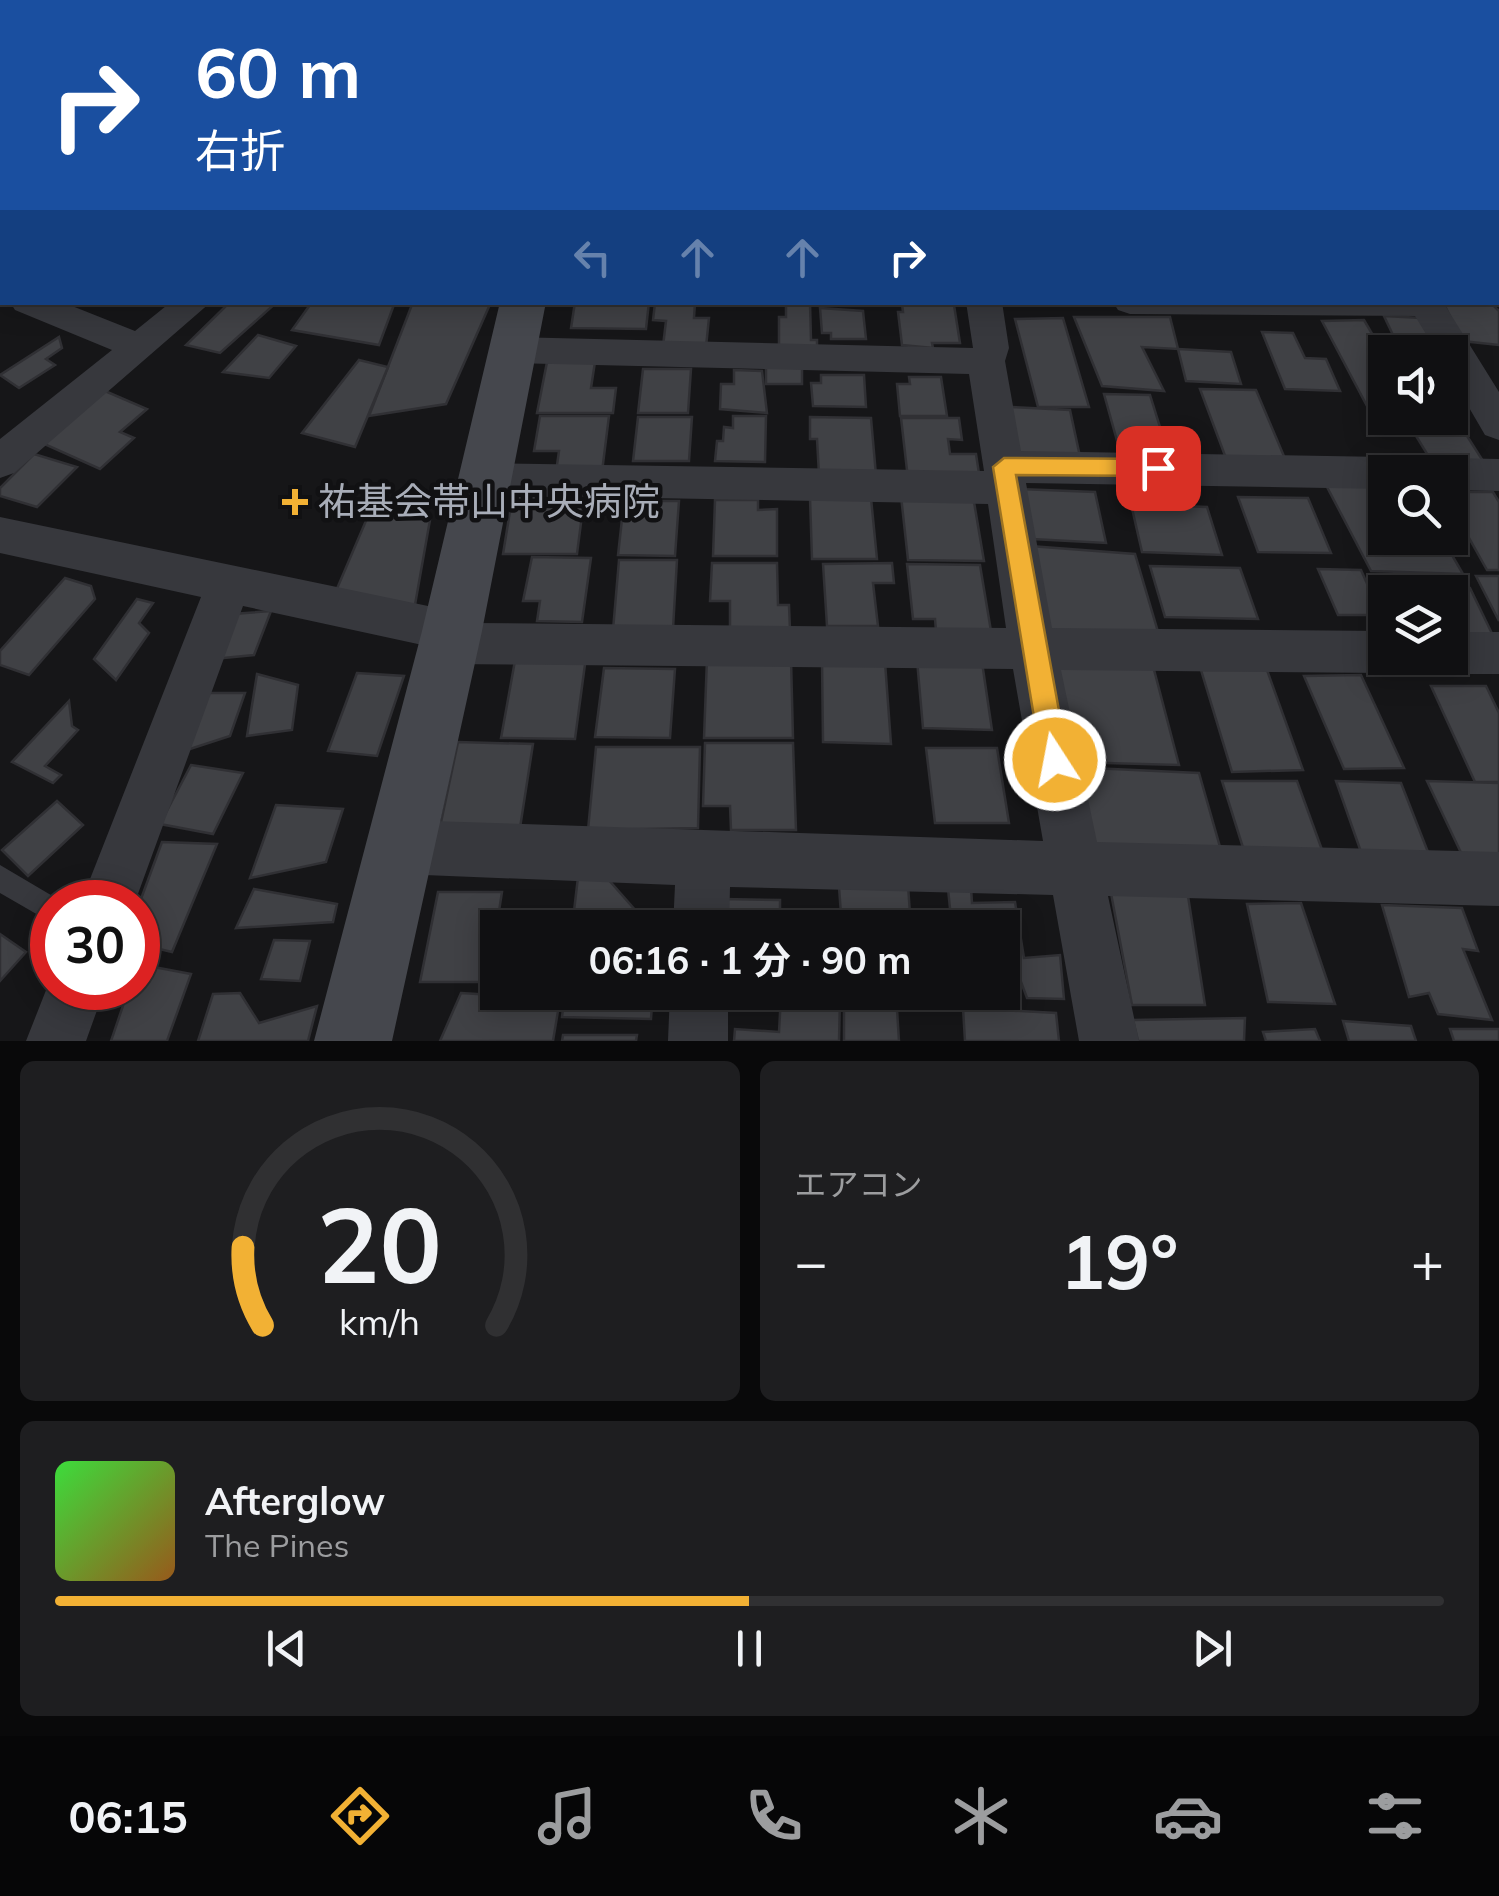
<!DOCTYPE html>
<html lang="ja">
<head>
<meta charset="utf-8">
<style>
  body { margin:0; font-family:Mulish,"Noto Sans JP",sans-serif; background:#1e1e20; color:#f1f3f6; height:100vh; display:flex; flex-direction:column; font-size:38px; white-space:nowrap }
  * { box-sizing:border-box; margin:0 }
  p { font-size:32px; color:#9c9d9f }
  .icon { flex:none; width:55px; height:55px; fill:none; stroke:currentColor; stroke-width:2; stroke-linecap:round; stroke-linejoin:round }
  .map { position:relative; height:1041px; overflow:hidden }
  .details { display:flex; flex-direction:column; gap:20px; padding:20px; background:#09090a; flex:1 }
  .details>* { flex:none }
  .banner { position:absolute; left:0px; top:0px; width:1500px; height:305px; box-shadow:0 5px 25px #0003,0 0 0 2px #303032; background:#1a4fa0; color:#fff; overflow:hidden }
  .tools { position:absolute; left:1368px; top:335px; display:grid; gap:20px }
  .tools a { display:grid; place-items:center; width:100px; height:100px; border-radius:0px; background:#101012; box-shadow:0 5px 25px #0003,0 0 0 2px #303032; font-size:50px }
  .speed { position:absolute; left:30px; top:880px; display:flex; gap:20px; font-size:50px; font-weight:700; text-align:center }
  .speed>* { display:grid; place-content:center; width:130px; height:130px; border-radius:50%; background:#101012; box-shadow:0 5px 25px #0003,0 0 0 2px #303032; line-height:1 }
  .speed .limit { border:15px solid #d22; background:#fff; color:#111 }
  .pin { position:absolute; display:grid; place-items:center; width:85px; height:85px; color:#fff; margin:-42px; border-radius:20px; box-shadow:0 5px 15px #0006 }
  .me { position:absolute; width:110px; margin:-55px; rotate:349deg; stroke-linejoin:round; filter:drop-shadow(0 0 8px #0008) }
  .turn { display:flex; align-items:center; gap:35px; height:210px; padding:0 30px; font-size:45px }
  .turn .icon { width:130px; height:130px; stroke-width:2.5 }
  .turn b { display:block; font-size:70px; line-height:85px }
  .lanes { display:flex; align-items:center; height:95px; padding:0 30px; background:#0003; justify-content:center; gap:50px; direction:ltr }
  .lanes .off { opacity:.35 }
  .big { font-size:75px; font-weight:700; line-height:1.1 }
  .details .card { flex:1; display:flex; flex-direction:column; justify-content:center; gap:15px; min-width:0; padding:0 35px; border-radius:15px; background:#1e1e20 }
  .details .dial { align-items:center; gap:0 }
  .dial svg { height:260px; overflow:visible; fill:none; stroke:#303032; stroke-width:7; stroke-linecap:round; text-anchor:middle }
  .dial text { fill:#f1f3f6; stroke:none }
  .song { display:flex; align-items:center; gap:30px }
  .cover { width:120px; height:120px; border-radius:15px; background:linear-gradient(135deg,hsl(120 70% 55%),hsl(30 70% 35%)) }
  .played { height:10px; border-radius:5px; background:linear-gradient(90deg,#f2b134 50%,#303032 50%) }
  .keys { display:flex; justify-content:space-around; direction:ltr }
  .heat { display:flex; justify-content:space-between; align-items:center; font-size:55px; direction:ltr }
  .details .tiles { flex:1; display:grid; gap:20px; grid-template-columns:1fr 1fr }
  .card:last-child { grid-column:span 2 }
  .trip { position:absolute; left:480px; top:910px; width:540px; height:100px; border-radius:0px; background:#101012; box-shadow:0 5px 25px #0003,0 0 0 2px #303032; font-weight:700; line-height:100px; text-align:center }
  .tabs { display:flex; height:160px; justify-content:space-around; align-items:center; background:#060607; color:#9c9d9f }
  .tabs .icon { width:70px; height:70px }
  .tabs .current { color:#f2b134 }
  .tabs b { font-size:45px; color:#f1f3f6 }
  .map>svg:first-child { display:block }
  .building { fill:#404145; stroke:#303034; stroke-width:2.5 }
  .lines { fill:none; stroke-linecap:round; stroke-linejoin:round }
  .lane { fill:#37383d; fill-rule:evenodd }
  .street { fill:#37383d; fill-rule:evenodd }
  .secondary { fill:#45474d; fill-rule:evenodd }
  .route { fill:#f2b134; stroke:#9d7322; stroke-width:2.5 }
  .poi-dot { fill:#f2b134; stroke:#111113; stroke-width:4 }
  .labels { text-anchor:middle; stroke-width:9; stroke-linejoin:round; paint-order:stroke }
  .poi-label { font-size:38px; fill:#a8adb8; stroke:#111113; text-anchor:start }
</style>
</head>
<body>
<div class="map">
<svg width="1499" height="1041" viewBox="0 0 1499 1041">
  <rect width="100%" height="100%" fill="#161618"/>
  <g class="building">
    <polygon points="230,302 277,302 220,353 186,345"/>
    <polygon points="312,302 395,302 379,345 292,330"/>
    <polygon points="413,302 491,302 446,404 369,416"/>
    <polygon points="575,302 649,302 646,329 571,328"/>
    <polygon points="786,302 810,302 811,340 817,340 817,349 779,349 779,317 786,317"/>
    <polygon points="1443,302 1490,302 1499,311 1499,345 1462,341"/>
    <polygon points="655,303 695,303 694,318 709,318 706,347 663,346 666,321 653,320"/>
    <polygon points="902,304 954,305 960,343 932,343 933,348 902,345 898,312 903,312"/>
    <polygon points="820,308 863,311 866,339 831,339 831,333 822,333"/>
    <polygon points="1384,316 1422,318 1440,352 1401,352"/>
    <polygon points="1074,317 1170,317 1178,349 1142,347 1164,391 1102,386"/>
    <polygon points="1063,318 1089,407 1038,407 1015,319"/>
    <polygon points="1364,320 1385,356 1385,406 1367,406 1322,321"/>
    <polygon points="1262,332 1293,333 1305,358 1326,359 1340,391 1285,389"/>
    <polygon points="258,335 296,346 269,378 223,372"/>
    <polygon points="59,337 62,348 46,359 55,365 19,388 0,375"/>
    <polygon points="1178,349 1231,352 1241,384 1186,381"/>
    <polygon points="359,360 388,367 355,447 302,433"/>
    <polygon points="547,362 595,362 591,388 616,388 613,413 537,413"/>
    <rect x="766" y="363" width="36" height="21"/>
    <polygon points="643,369 691,369 688,413 638,413"/>
    <polygon points="734,370 762,371 767,413 720,409 721,384 734,384"/>
    <polygon points="821,375 864,375 866,407 813,406 811,383 821,383"/>
    <polygon points="909,377 941,377 947,416 900,416 897,384 910,384"/>
    <polygon points="1200,389 1256,390 1286,461 1227,461"/>
    <polygon points="105,391 147,409 120,432 134,438 100,469 42,443"/>
    <polygon points="1104,394 1150,395 1169,456 1121,455"/>
    <polygon points="1011,407 1070,410 1082,466 1021,464"/>
    <polygon points="540,416 609,416 602,472 556,472 559,451 534,451"/>
    <polygon points="733,416 766,416 765,462 715,461 717,441 723,441 724,427 733,428"/>
    <polygon points="638,417 692,417 689,461 633,461"/>
    <polygon points="810,417 871,418 876,475 819,475 817,439 810,439"/>
    <polygon points="1455,417 1483,461 1432,462 1405,418"/>
    <polygon points="901,418 959,418 962,440 948,439 950,454 976,454 980,480 908,479"/>
    <polygon points="34,454 77,467 37,507 0,496 0,488"/>
    <polygon points="1326,485 1383,486 1385,538 1445,543 1463,574 1371,571"/>
    <polygon points="1019,489 1095,492 1106,543 1032,539"/>
    <polygon points="585,492 577,554 503,554 513,493"/>
    <polygon points="1450,492 1493,492 1499,502 1499,570 1487,570 1450,504"/>
    <polygon points="901,496 973,496 984,561 908,560"/>
    <polygon points="1238,497 1308,498 1331,553 1258,552"/>
    <polygon points="810,498 871,498 877,559 812,559"/>
    <polygon points="715,500 758,500 758,510 777,509 777,556 713,556"/>
    <polygon points="624,501 679,501 675,556 618,555"/>
    <polygon points="1131,504 1207,507 1222,555 1142,552"/>
    <polygon points="368,516 430,520 412,622 324,619"/>
    <polygon points="1030,546 1135,554 1161,642 1050,637"/>
    <polygon points="532,557 591,558 582,622 537,621 540,601 523,601"/>
    <polygon points="619,560 677,560 673,629 613,630"/>
    <polygon points="712,563 777,563 778,605 789,605 790,630 730,631 730,601 710,601"/>
    <polygon points="892,563 894,583 873,583 878,626 827,626 823,564"/>
    <polygon points="907,564 980,565 991,631 936,631 935,619 913,619"/>
    <polygon points="1150,566 1240,568 1258,619 1165,617"/>
    <polygon points="1318,569 1361,570 1381,615 1338,615"/>
    <polygon points="1476,576 1499,576 1499,621"/>
    <polygon points="65,578 91,586 95,599 29,675 0,665 0,651"/>
    <polygon points="1396,587 1470,588 1499,648 1450,646 1450,592 1398,592"/>
    <polygon points="137,599 153,603 139,623 149,633 116,680 94,659"/>
    <polygon points="271,611 254,655 213,659 233,614"/>
    <polygon points="516,655 586,657 575,739 501,738"/>
    <polygon points="707,658 791,659 793,738 704,738"/>
    <polygon points="917,660 982,662 992,730 923,728"/>
    <polygon points="822,661 885,662 891,744 823,742"/>
    <polygon points="1152,662 1179,765 1069,762 1046,663"/>
    <polygon points="604,668 675,669 670,738 595,737"/>
    <polygon points="1201,670 1267,670 1303,770 1232,772"/>
    <polygon points="357,673 404,676 377,756 328,751"/>
    <polygon points="257,674 298,685 292,730 247,736"/>
    <polygon points="1361,675 1404,768 1344,769 1304,676"/>
    <polygon points="1431,686 1486,686 1499,713 1499,782 1475,782"/>
    <polygon points="207,693 245,693 230,736 187,750"/>
    <polygon points="69,701 72,726 78,730 45,766 61,775 53,783 12,762"/>
    <polygon points="458,742 533,744 520,828 440,827"/>
    <polygon points="705,743 793,743 796,830 731,830 730,806 703,806"/>
    <polygon points="596,747 700,747 698,828 588,830"/>
    <polygon points="926,748 997,748 1009,823 935,823"/>
    <polygon points="191,765 243,773 213,834 160,824"/>
    <polygon points="1069,767 1199,773 1222,854 1086,850"/>
    <polygon points="1222,781 1297,781 1329,869 1250,870"/>
    <polygon points="1336,781 1401,783 1435,870 1367,869"/>
    <polygon points="1427,781 1499,783 1499,879 1473,878"/>
    <polygon points="57,801 83,825 28,876 2,850"/>
    <polygon points="276,805 343,809 326,862 250,878"/>
    <polygon points="162,842 217,844 172,952 138,944 138,907"/>
    <polygon points="578,877 607,878 651,928 572,928"/>
    <polygon points="908,885 911,928 842,928 839,887"/>
    <polygon points="971,887 972,903 1015,902 1024,958 1060,955 1064,999 1027,998 1018,974 1002,972 1002,928 952,928 948,889"/>
    <polygon points="1110,888 1188,896 1205,1005 1132,1005"/>
    <polygon points="254,889 337,904 333,922 236,928"/>
    <polygon points="438,892 502,892 488,982 420,982"/>
    <polygon points="722,899 780,900 780,928 720,928"/>
    <polygon points="1301,903 1335,1004 1268,1002 1247,904"/>
    <polygon points="1382,905 1462,908 1478,951 1463,949 1492,1020 1438,1014 1429,993 1409,997"/>
    <polygon points="0,934 26,952 0,981"/>
    <polygon points="274,940 310,941 300,981 261,979"/>
    <polygon points="138,964 191,974 167,1041 111,1041 129,988 138,988"/>
    <polygon points="565,992 653,992 651,1019 562,1017"/>
    <polygon points="845,992 915,992 915,999 846,997"/>
    <polygon points="240,993 259,1023 317,1006 308,1041 198,1041 213,994"/>
    <polygon points="461,993 560,999 553,1041 440,1041"/>
    <polygon points="781,995 840,1000 839,1041 734,1041 735,1029 779,1032"/>
    <polygon points="963,1008 1056,1013 1059,1041 965,1041"/>
    <polygon points="897,1009 899,1041 844,1041 844,1010"/>
    <polygon points="1245,1018 1244,1041 1138,1041 1133,1020"/>
    <polygon points="1343,1021 1411,1026 1416,1041 1349,1041"/>
    <polygon points="1315,1029 1320,1041 1266,1041 1263,1032"/>
    <polygon points="1450,1029 1499,1029 1499,1041 1454,1041"/>
    <polygon points="563,1035 637,1035 636,1041 562,1041"/>
  </g>
  <g class="lines">
    <polygon class="lane" points="0,865 61,901 52,902 52,923 0,893"/>
    <g class="street">
      <polygon points="915,0 941,0 941,2 916,2"/>
      <polygon points="1229,0 1255,0 1257,2 1231,2"/>
      <polygon points="0,4 2,5 2,21 0,20"/>
      <rect x="1498" y="6" width="1" height="16"/>
      <rect x="1498" y="85" width="1" height="16"/>
      <rect x="0" y="153" width="2" height="19"/>
      <rect x="1498" y="183" width="1" height="18"/>
      <polygon points="10,302 62,302 135,331 171,302 211,302 14,473 0,478 0,439 112,350 15,310"/>
      <polygon points="966,302 1002,302 1009,348 1005,361 1021,451 1385,457 1399,462 1405,472 1385,472 1385,489 1026,483 1052,628 1385,631 1385,658 1406,658 1402,667 1385,673 1061,670 1097,842 1499,852 1499,906 1108,896 1139,1041 1079,1041 1053,895 730,887 729,928 673,928 675,885 400,874 381,866 373,847 381,828 400,820 1043,841 1013,669 449,664 433,658 427,646 243,606 135,902 81,902 201,597 0,553 0,517 452,611 468,617 471,623 1006,628 988,504 484,495 469,490 463,479 469,468 484,463 984,471 969,374 511,363 498,359 493,350 498,341 511,337 973,348"/>
      <polygon points="1113,302 1443,302 1499,392 1499,440 1485,435 1450,375 1450,352 1437,352 1415,316 1130,314 1118,310"/>
      <polygon points="1450,458 1499,459 1499,491 1450,490 1450,472 1430,472 1436,463"/>
      <polygon points="1450,632 1499,632 1499,674 1450,674 1433,668 1429,658 1450,658"/>
      <polygon points="52,975 52,988 105,988 86,1041 26,1041"/>
      <polygon points="670,992 728,992 728,1041 668,1041"/>
    </g>
    <polygon class="secondary" points="500,302 546,302 482,631 392,1041 314,1041 422,631"/>
  </g>
  <polygon class="route" points="1004,458 1158,459 1169,468 1158,476 1016,475 1068,760 1064,769 1055,773 1045,769 1041,760 993,467"/>
  <path class="poi-dot" d="M290 487h10v10h10v10h-10v10h-10v-10h-10v-10h10z"/>
  <g class="labels">
    <g class="poi-label">
      <text x="318" y="515">祐基会帯山中央病院</text>
    </g>
  </g>
</svg>
<div class="tools">
<a><svg class="icon" aria-label="sound" viewBox="0 0 24 24"><path d="M4 9h4l5-4v14l-5-4H4zM17 9q2 3 0 6"/></svg></a>
<a><svg class="icon" aria-label="search" viewBox="0 0 24 24"><circle cx="10" cy="10" r="6"/><path d="M15 15l6 6"/></svg></a>
<a><svg class="icon" aria-label="layers" viewBox="0 0 24 24"><path d="M12 4l9 5-9 5-9-5zM3 14l9 5 9-5"/></svg></a>
</div>
<div class="speed"><div class="limit">30</div></div>
<div class="pin" style="left:1158px;top:468px;background:#d93025"><svg class="icon" aria-label="arrive" viewBox="0 0 24 24"><path d="M6 21V4h12l-3 4 3 4H6"/></svg></div>
<svg class="me" style="left:1055px;top:760px" viewBox="-20 -20 40 40"><circle r="17" fill="#f2b134" stroke="#fff" stroke-width="3"/><path d="M0-11L8 9 0 5-8 9z" fill="#fff"/></svg>
<div class="trip">06:16 · 1 分 · 90 m</div>
<div class="banner">
<div class="turn"><svg class="icon" aria-label="right" viewBox="0 0 24 24"><path d="M7 20v-9h11M14 6l5 5-5 5"/></svg><div><b>60 m</b>右折</div></div>
<div class="lanes"><svg class="icon off" aria-label="left" viewBox="0 0 24 24"><path d="M17 20v-9H6M10 6l-5 5 5 5"/></svg><svg class="icon off" aria-label="ahead" viewBox="0 0 24 24"><path d="M12 20V5M6 11l6-6 6 6"/></svg><svg class="icon off" aria-label="ahead" viewBox="0 0 24 24"><path d="M12 20V5M6 11l6-6 6 6"/></svg><svg class="icon" aria-label="right" viewBox="0 0 24 24"><path d="M7 20v-9h11M14 6l5 5-5 5"/></svg></div>
</div>
</div>
<section class="details">
<div class="tiles">
<div class="card dial"><svg viewBox="0 0 100 80">
<path d="M14 69A42 42 0 1 1 86 69"/>
<path d="M14 69A42 42 0 0 1 8 45" stroke="#f2b134"/>
<text x="50" y="56" font-size="32" font-weight="700">20</text>
<text x="50" y="72" font-size="11">km/h</text>
</svg></div>
<div class="card"><p>エアコン</p>
<div class="heat"><a>−</a><b class="big">19°</b><a>+</a></div>
</div>
<div class="card">
<div class="song"><i class="cover"></i><div><b>Afterglow</b><p>The Pines</p></div></div>
<div class="played"></div>
<div class="keys"><svg class="icon" aria-label="previous" viewBox="0 0 24 24"><path d="M18 5L8 12l10 7zM5 5v14"/></svg><svg class="icon" aria-label="pause" viewBox="0 0 24 24"><path d="M8 5v14M16 5v14"/></svg><svg class="icon" aria-label="next" viewBox="0 0 24 24"><path d="M6 5l10 7-10 7zM19 5v14"/></svg></div>
</div>
</div>
</section>
<nav class="tabs">
<b>06:15</b>
<svg class="icon current" aria-label="directions" viewBox="0 0 24 24"><path d="M12 3l9 9-9 9-9-9zM9 14v-3h6M13 9l2 2-2 2"/></svg>
<svg class="icon" aria-label="music" viewBox="0 0 24 24"><path d="M9 18V5l10-2v13"/><circle cx="6" cy="18" r="3"/><circle cx="16" cy="16" r="3"/></svg>
<svg class="icon" aria-label="phone" viewBox="0 0 24 24"><path d="M5 4h4l2 5-3 2q2 4 5 5l2-3 5 2v4C11 20 4 13 5 4z"/></svg>
<svg class="icon" aria-label="climate" viewBox="0 0 24 24"><path d="M12 3v18M4 7l16 10M4 17L20 7"/></svg>
<svg class="icon" aria-label="car" viewBox="0 0 24 24"><path d="M5 17H2v-5l4-1 3-4h7l3 4 3 1v5h-3M9 17h6M6 11h13"/><circle cx="7" cy="17" r="2"/><circle cx="17" cy="17" r="2"/></svg>
<svg class="icon" aria-label="filters" viewBox="0 0 24 24"><path d="M4 7h16M4 17h16"/><circle cx="9" cy="7" r="2"/><circle cx="15" cy="17" r="2"/></svg>
</nav>
</body>
</html>
